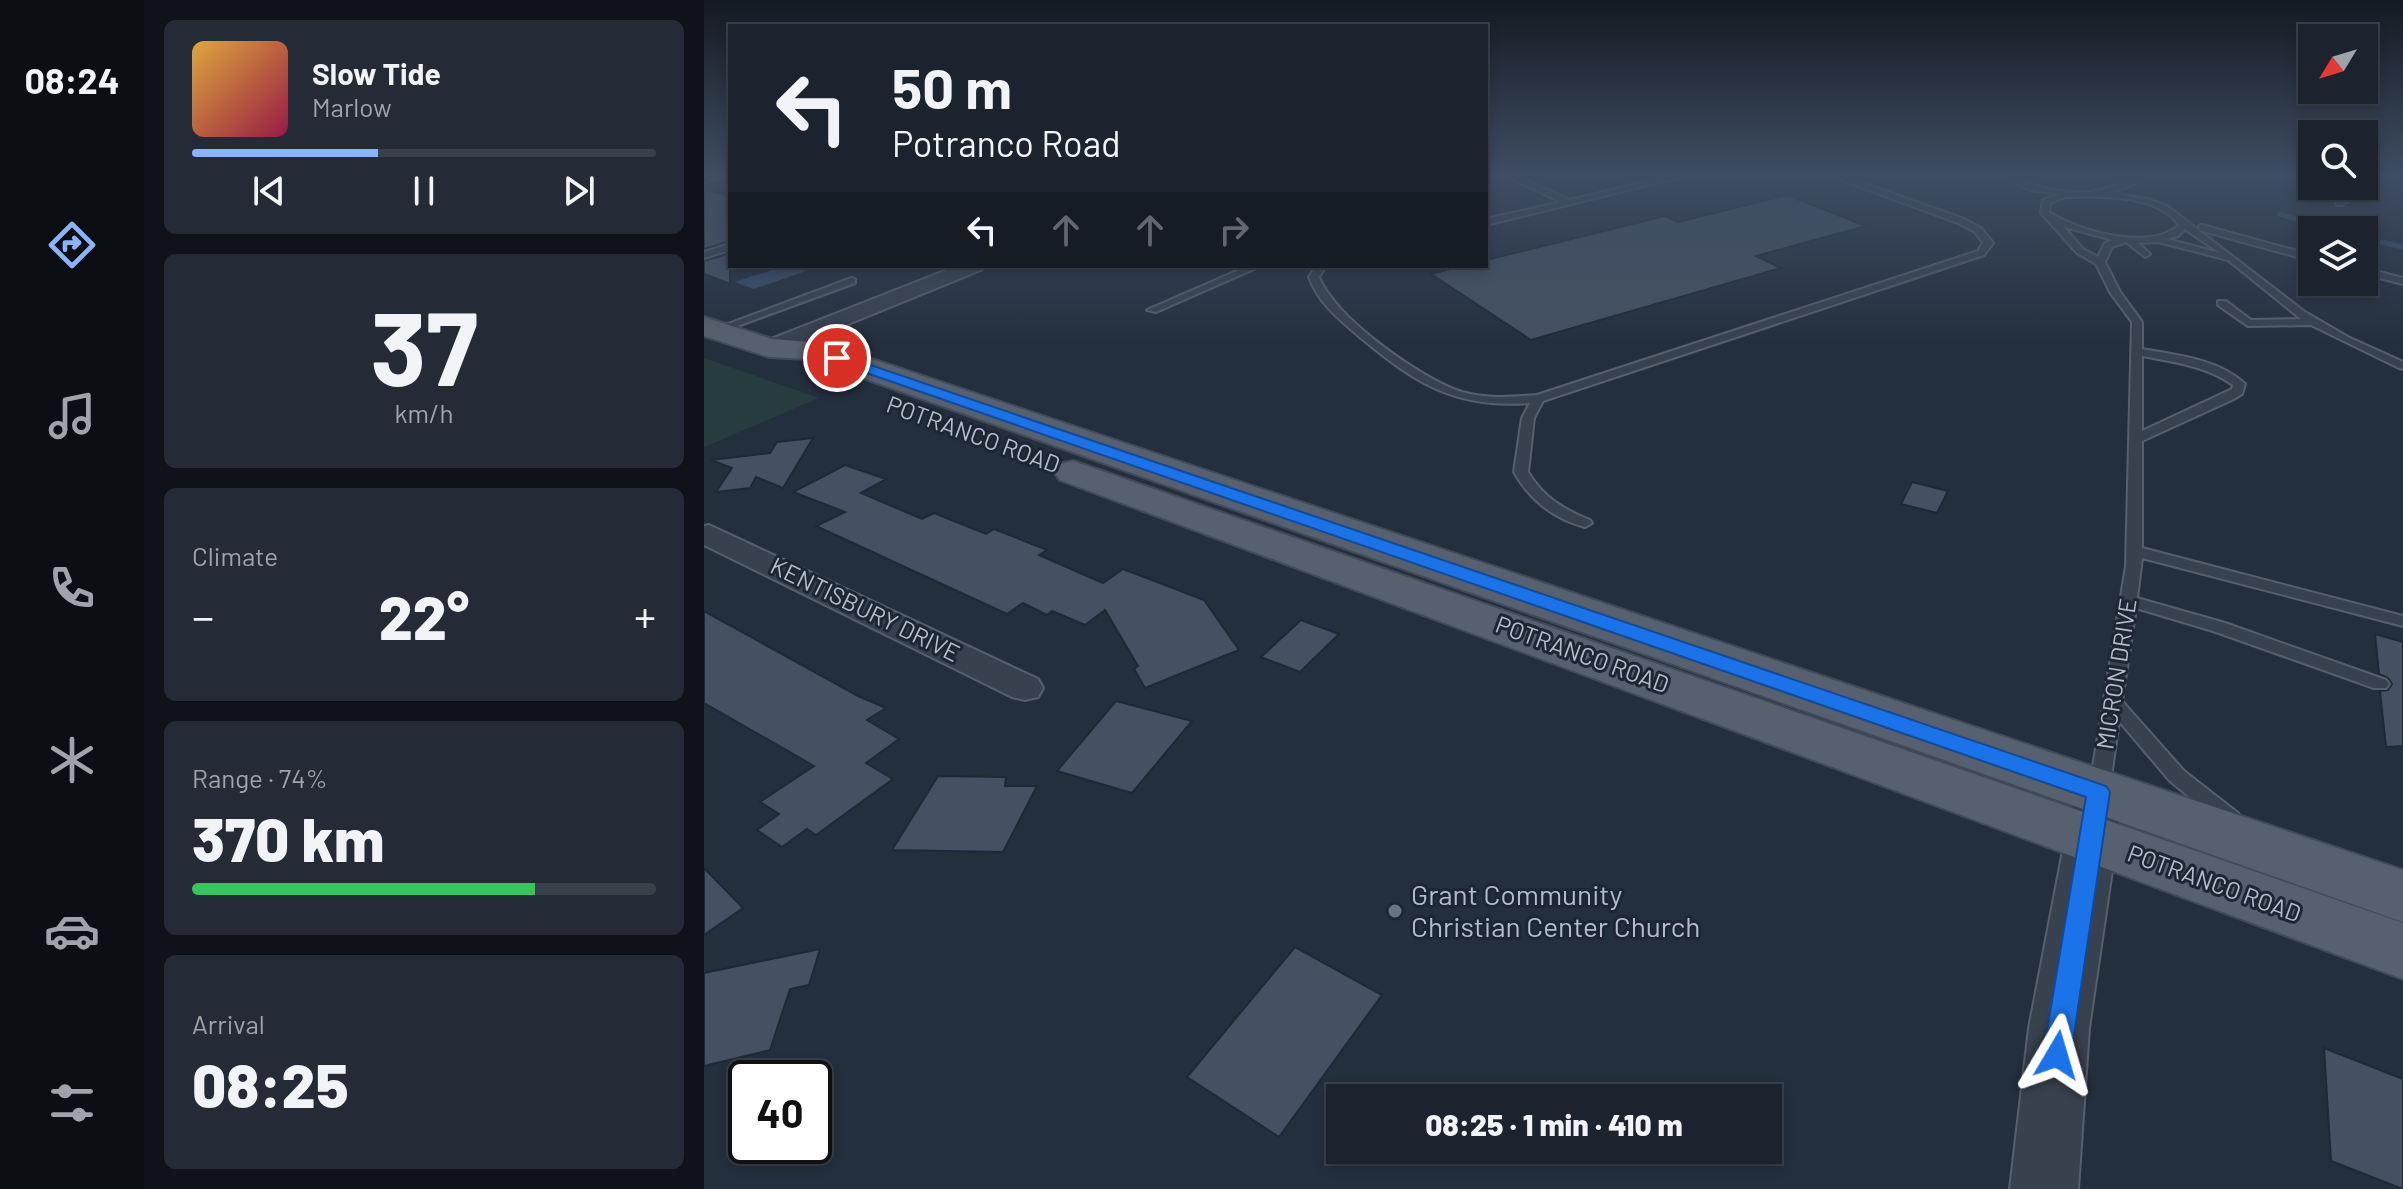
<!DOCTYPE html>
<html lang="en">
<head>
<meta charset="utf-8">
<style>
  body { margin:0; font-family:Barlow,sans-serif; background:#242b36; color:#f1f3f6; height:100vh; display:flex; flex-direction:column; font-size:30px; white-space:nowrap }
  * { box-sizing:border-box; margin:0 }
  p { font-size:26px; color:#a0a4aa }
  .icon { flex:none; width:44px; height:44px; fill:none; stroke:currentColor; stroke-width:2; stroke-linecap:round; stroke-linejoin:round }
  .map { position:relative; flex:1; overflow:hidden }
  .panel { display:flex; flex-direction:column; gap:20px; padding:20px; background:#0f1319; width:560px }
  .panel>* { flex:none }
  .banner { position:absolute; left:24px; top:24px; width:760px; height:244px; border-radius:0px; box-shadow:0 4px 12px #0003,0 0 0 2px #39404a; background:#1b232e; color:#f1f3f6; overflow:hidden }
  .needle { width:52px; rotate:232deg }
  .fabs { position:absolute; left:1594px; top:24px; display:grid; gap:16px }
  .fabs a { display:grid; place-items:center; width:80px; height:80px; border-radius:0px; background:#1b232e; box-shadow:0 4px 12px #0003,0 0 0 2px #39404a; font-size:40px }
  .speed { position:absolute; left:24px; top:1060px; display:flex; gap:16px; font-size:40px; font-weight:700; text-align:center }
  .speed>* { display:grid; place-content:center; width:104px; height:104px; border-radius:50%; background:#1b232e; box-shadow:0 4px 12px #0003,0 0 0 2px #39404a; line-height:1 }
  .speed .limit { border:4px solid #111; border-radius:12px; background:#fff; color:#111 }
  .pin { position:absolute; display:grid; place-items:center; width:68px; height:68px; color:#fff; margin:-34px; border:4px solid #fff; border-radius:50%; box-shadow:0 2px 8px #0007 }
  .me { position:absolute; width:88px; margin:-44px; rotate:7deg; stroke-linejoin:round; filter:drop-shadow(0 0 6px #0008) }
  .turn { display:flex; align-items:center; gap:28px; height:168px; padding:0 32px; font-size:36px }
  .turn .icon { width:104px; height:104px; stroke-width:2.5 }
  .turn b { display:block; font-size:56px; line-height:68px }
  .lanes { display:flex; align-items:center; height:76px; padding:0 32px; background:#0003; justify-content:center; gap:40px; direction:ltr }
  .lanes .off { opacity:.35 }
  .big { font-size:60px; font-weight:800; line-height:1.1 }
  .panel .widget { flex:1; display:flex; flex-direction:column; justify-content:center; gap:12px; min-width:0; padding:0 28px; border-radius:12px; background:#242b36 }
  .panel .dial { align-items:center; gap:0 }
  .dial b { font-size:104px; line-height:1 }
  .song { display:flex; align-items:center; gap:24px }
  .cover { width:96px; height:96px; border-radius:12px; background:linear-gradient(135deg,hsl(40 70% 55%),hsl(340 70% 35%)) }
  .played { height:8px; border-radius:4px; background:linear-gradient(90deg,#8ab4f8 40%,#39404a 40%) }
  .keys { display:flex; justify-content:space-around; direction:ltr }
  .heat { display:flex; justify-content:space-between; align-items:center; font-size:44px; direction:ltr }
  .charge { height:12px; border-radius:6px; background:linear-gradient(90deg,#34c759 74%,#39404a 0) }
  .trip { position:absolute; left:622px; top:1084px; width:456px; height:80px; border-radius:0px; background:#1b232e; box-shadow:0 4px 12px #0003,0 0 0 2px #39404a; font-weight:800; line-height:80px; text-align:center }
  main { display:flex; flex:1; min-height:0 }
  .tabs { display:flex; flex-direction:column; width:144px; justify-content:space-around; align-items:center; background:#0b0e12; color:#a0a4aa }
  .tabs .icon { width:56px; height:56px }
  .tabs .selected { color:#8ab4f8 }
  .tabs b { font-size:36px; color:#f1f3f6 }
  .map>svg:first-child { display:block }
  .green { fill:#263c3f }
  .water { fill:#394c67 }
  .lines { fill:none; stroke-linecap:round; stroke-linejoin:round }
  .stream { stroke:#394c67; stroke-width:5 }
  .building { fill:#455162; stroke:#1f2835; stroke-width:2 }
  .service-casing { stroke:#565f6c; stroke-width:4 }
  .minor-casing { stroke:#565f6c; stroke-width:4 }
  .tertiary-casing { stroke:#565f6c; stroke-width:4 }
  .primary-casing { stroke:#414a57; stroke-width:4 }
  .service { fill:#38414e; fill-rule:evenodd }
  .minor { fill:#38414e; fill-rule:evenodd }
  .tertiary { fill:#38414e; fill-rule:evenodd }
  .primary { fill:#56606e; fill-rule:evenodd }
  .route { fill:#1a73e8; stroke:#114b97; stroke-width:2 }
  .worship-dot { fill:#6b7280; stroke:#1d2633; stroke-width:3 }
  .labels { text-anchor:middle; stroke-width:6; stroke-linejoin:round; paint-order:stroke }
  .street-label { font-size:24px; fill:#b4bcc9; stroke:#1d2633 }
  .near-poi-label { font-size:28px; fill:#b4bcc9; stroke:#1d2633; text-anchor:start }
</style>
</head>
<body>
<main>
<nav class="tabs">
<b>08:24</b>
<svg class="icon selected" aria-label="directions" viewBox="0 0 24 24"><path d="M12 3l9 9-9 9-9-9zM9 14v-3h6M13 9l2 2-2 2"/></svg>
<svg class="icon" aria-label="music" viewBox="0 0 24 24"><path d="M9 18V5l10-2v13"/><circle cx="6" cy="18" r="3"/><circle cx="16" cy="16" r="3"/></svg>
<svg class="icon" aria-label="phone" viewBox="0 0 24 24"><path d="M5 4h4l2 5-3 2q2 4 5 5l2-3 5 2v4C11 20 4 13 5 4z"/></svg>
<svg class="icon" aria-label="climate" viewBox="0 0 24 24"><path d="M12 3v18M4 7l16 10M4 17L20 7"/></svg>
<svg class="icon" aria-label="car" viewBox="0 0 24 24"><path d="M5 17H2v-5l4-1 3-4h7l3 4 3 1v5h-3M9 17h6M6 11h13"/><circle cx="7" cy="17" r="2"/><circle cx="17" cy="17" r="2"/></svg>
<svg class="icon" aria-label="filters" viewBox="0 0 24 24"><path d="M4 7h16M4 17h16"/><circle cx="9" cy="7" r="2"/><circle cx="15" cy="17" r="2"/></svg>
</nav>
<section class="panel">
<div class="widget">
<div class="song"><i class="cover"></i><div><b>Slow Tide</b><p>Marlow</p></div></div>
<div class="played"></div>
<div class="keys"><svg class="icon" aria-label="previous" viewBox="0 0 24 24"><path d="M18 5L8 12l10 7zM5 5v14"/></svg><svg class="icon" aria-label="pause" viewBox="0 0 24 24"><path d="M8 5v14M16 5v14"/></svg><svg class="icon" aria-label="next" viewBox="0 0 24 24"><path d="M6 5l10 7-10 7zM19 5v14"/></svg></div>
</div>
<div class="widget dial"><b>37</b><p>km/h</p></div>
<div class="widget"><p>Climate</p>
<div class="heat"><a>−</a><b class="big">22°</b><a>+</a></div>
</div>
<div class="widget"><p>Range · 74%</p><b class="big">370 km</b><div class="charge"></div></div>
<div class="widget"><p>Arrival</p><b class="big">08:25</b></div>
</section>
<div class="map">
<svg width="1699" height="1189" viewBox="0 0 1699 1189">
  <rect width="100%" height="100%" fill="#242f3e"/>
  <polygon class="green" points="0,358 115,398 0,447"/>
  <polygon class="water" points="80,266 102,271 50,289 31,282"/>
  <g class="lines">
    <g class="stream">
      <polyline points="1528,176 1529,179"/>
      <polyline points="1576,214 1627,230"/>
      <polyline points="1660,238 1699,247"/>
    </g>
  </g>
  <g class="building">
    <polygon points="0,189 26,196 26,241 0,249"/>
    <polygon points="1083,195 1162,226 1052,256 1077,268 827,340 727,274 758,266 782,266 782,260 961,216 974,222"/>
    <polygon points="26,253 26,284 0,274 0,261"/>
    <polygon points="109,438 79,488 52,477 46,488 12,492 28,468 7,460 66,453 73,442"/>
    <polygon points="141,465 182,479 157,493 218,519 230,513 282,534 290,529 343,550 335,555 399,583 419,569 500,600 535,650 441,688 430,669 434,666 401,610 381,625 348,611 343,615 319,603 303,614 112,526 141,512 89,492"/>
    <polygon points="1208,482 1244,491 1233,513 1197,504"/>
    <polygon points="0,611 154,696 182,708 163,720 195,739 162,763 189,779 112,835 103,829 78,847 53,830 75,814 56,802 110,766 0,703"/>
    <polygon points="597,620 635,634 596,672 557,657"/>
    <polygon points="1671,634 1699,642 1699,746 1682,747 1676,691 1684,690 1688,684 1684,678 1675,674"/>
    <polygon points="412,701 488,721 428,793 353,771"/>
    <polygon points="234,776 302,777 301,786 333,786 299,852 188,850"/>
    <polygon points="0,868 39,908 0,935"/>
    <polygon points="591,947 678,995 575,1137 483,1077"/>
    <polygon points="116,949 105,985 86,989 66,1050 0,1066 0,973"/>
    <polygon points="1620,1048 1699,1079 1699,1189 1627,1161"/>
  </g>
  <g class="lines">
    <g class="service-casing">
      <g id="service">
        <polygon points="6,176 20,176 0,182 0,178"/>
        <polygon points="802,176 813,176 866,200 967,176 981,176 782,225 782,219 857,202"/>
        <path d="M1127,176H1139L1260,219L1277,228L1289,243L1280,255L839,401L830,418L824,472C839,497 860,510 886,520L888,523L881,527C850,519 826,500 810,472L818,418L826,403C752,409 711,383 657,338C636,320 615,304 605,277L612,266H622L615,277C630,317 717,379 758,392C782,399 808,397 833,395L1274,251L1279,243L1271,232L1254,223Z"/>
        <path d="M1294,176C1308,176 1317,182 1330,185C1341,189 1356,191 1366,192C1397,197 1421,176 1451,176L1407,193L1444,199L1463,206L1601,312L1644,337L1699,362V369L1695,368L1607,325L1544,326L1514,305V301H1522L1547,320L1597,319L1524,260L1454,242L1434,243L1446,254L1441,257L1422,242L1408,247L1401,262L1416,292L1438,322V349C1472,355 1515,359 1541,384L1538,394L1530,399L1438,441V548L1699,616V626L1438,558L1433,598L1521,623L1682,680L1685,684L1682,688H1670L1509,631L1432,608L1418,701L1480,771L1534,813L1537,819L1534,825L1527,827L1520,825L1466,781L1415,721L1405,791L1402,796L1395,799L1388,796L1385,791L1422,566L1428,322L1406,292L1392,264L1373,253L1337,213L1339,200L1355,194L1326,190ZM1362,197C1397,196 1452,194 1475,225C1447,251 1375,232 1345,212L1346,203ZM1360,227L1409,240L1401,243L1394,257L1379,249ZM1481,229L1516,253L1463,239L1474,236ZM1438,356C1470,362 1502,366 1529,385L1528,389L1438,431Z"/>
        <polygon points="1660,184 1662,188 1638,205 1632,205 1632,201"/>
        <polygon points="1498,225 1608,255 1608,261 1495,230 1495,226"/>
        <polygon points="26,244 26,250 0,258 0,252"/>
        <polygon points="544,266 557,266 452,312 443,310"/>
        <polygon points="1660,268 1699,278 1699,284 1660,274"/>
        <polygon points="147,278 151,279 151,283 17,332 8,330"/>
      </g>
    </g>
    <g class="minor-casing">
      <g id="minor">
        <polygon points="253,266 280,266 277,270 73,353 57,353 54,348 57,343"/>
        <polygon points="5,525 334,679 339,688 334,697 321,700 308,697 0,545 0,526"/>
      </g>
    </g>
    <g class="tertiary-casing">
      <polygon id="tertiary" points="1392,789 1410,795 1417,809 1385,1028 1374,1189 1306,1189 1325,1028 1367,809 1374,795"/>
    </g>
    <g class="primary-casing">
      <g id="primary">
        <polygon points="0,317 68,339 120,343 1699,870 1699,922 105,359 65,357 0,336"/>
        <polygon points="369,461 1699,923 1699,979 356,480 350,472 356,464"/>
      </g>
    </g>
    <use href="#service" class="service"/>
    <use href="#minor" class="minor"/>
    <use href="#tertiary" class="tertiary"/>
    <use href="#primary" class="primary"/>
  </g>
  <linearGradient id="sky" x2="0" y2="1"><stop stop-color="#141a22"/><stop offset="0.51" stop-color="#3f4d63"/><stop offset="1" stop-color="#3f4d63" stop-opacity="0"/></linearGradient>
  <rect width="1699" height="342" fill="url(#sky)"/>
  <polygon class="route" points="128,355 137,355 1402,786 1406,792 1367,1055 1363,1064 1353,1068 1343,1064 1339,1055 1382,797 128,361"/>
  <circle class="worship-dot" cx="691" cy="911" r="8"/>
  <g class="labels">
    <g class="street-label">
      <text transform="translate(269 435) rotate(20)" y="8">POTRANCO ROAD</text>
      <text transform="translate(161 610) rotate(26)" y="8">KENTISBURY DRIVE</text>
      <text transform="translate(878 655) rotate(20)" y="8">POTRANCO ROAD</text>
      <text transform="translate(1413 674) rotate(-81)" y="8">MICRON DRIVE</text>
      <text transform="translate(1510 884) rotate(20)" y="8">POTRANCO ROAD</text>
    </g>
    <g class="near-poi-label">
      <text x="707" y="905">Grant Community<tspan x="707" dy="32">Christian Center Church</tspan></text>
    </g>
  </g>
</svg>
<div class="fabs">
<a><svg class="needle" viewBox="-14 -14 28 28"><path d="M0-13l5 13h-10z" fill="#e53935"/><path d="M0 13l5-13h-10z" fill="#a0a4aa"/></svg></a>
<a><svg class="icon" aria-label="search" viewBox="0 0 24 24"><circle cx="10" cy="10" r="6"/><path d="M15 15l6 6"/></svg></a>
<a><svg class="icon" aria-label="layers" viewBox="0 0 24 24"><path d="M12 4l9 5-9 5-9-5zM3 14l9 5 9-5"/></svg></a>
</div>
<div class="speed"><div class="limit">40</div></div>
<div class="pin" style="left:133px;top:358px;background:#d93025"><svg class="icon" aria-label="arrive" viewBox="0 0 24 24"><path d="M6 21V4h12l-3 4 3 4H6"/></svg></div>
<svg class="me" style="left:1353px;top:1055px" viewBox="-20 -20 40 40"><path d="M0-17L14 15 0 8-14 15z" fill="#1a73e8" stroke="#fff" stroke-width="4"/></svg>
<div class="trip">08:25 · 1 min · 410 m</div>
<div class="banner">
<div class="turn"><svg class="icon" aria-label="left" viewBox="0 0 24 24"><path d="M17 20v-9H6M10 6l-5 5 5 5"/></svg><div><b>50 m</b>Potranco Road</div></div>
<div class="lanes"><svg class="icon" aria-label="left" viewBox="0 0 24 24"><path d="M17 20v-9H6M10 6l-5 5 5 5"/></svg><svg class="icon off" aria-label="ahead" viewBox="0 0 24 24"><path d="M12 20V5M6 11l6-6 6 6"/></svg><svg class="icon off" aria-label="ahead" viewBox="0 0 24 24"><path d="M12 20V5M6 11l6-6 6 6"/></svg><svg class="icon off" aria-label="right" viewBox="0 0 24 24"><path d="M7 20v-9h11M14 6l5 5-5 5"/></svg></div>
</div>
</div>
</main>
</body>
</html>
